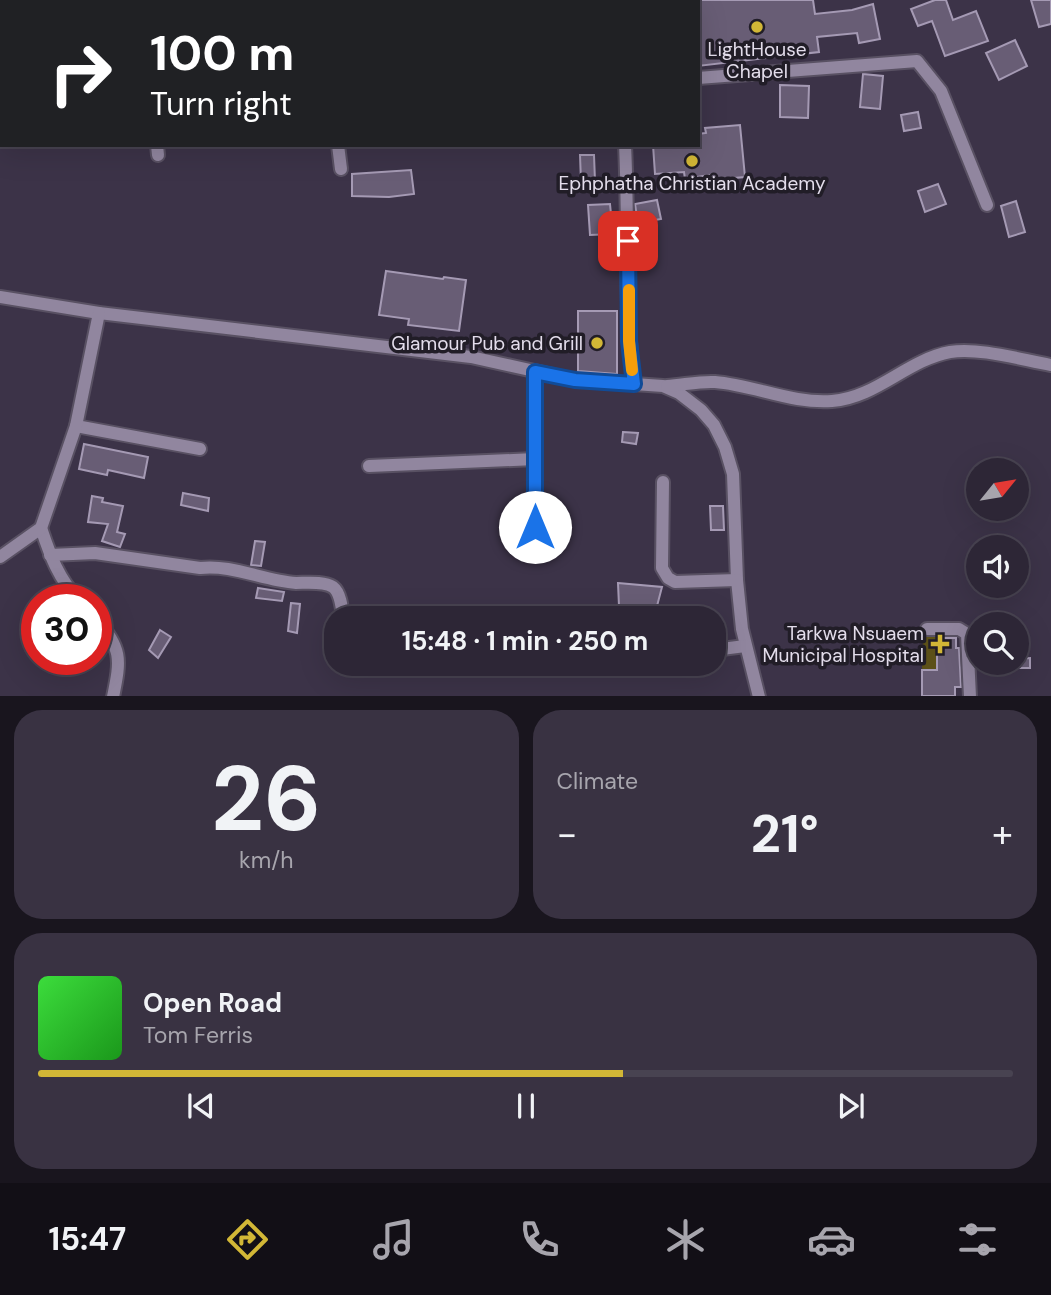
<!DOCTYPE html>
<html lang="en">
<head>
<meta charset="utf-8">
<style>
  body { margin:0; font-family:"DM Sans",sans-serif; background:#393242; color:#f1f3f6; height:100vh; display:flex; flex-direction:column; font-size:26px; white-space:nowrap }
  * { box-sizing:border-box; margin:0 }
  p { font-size:23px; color:#a7a5ad }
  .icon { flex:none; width:38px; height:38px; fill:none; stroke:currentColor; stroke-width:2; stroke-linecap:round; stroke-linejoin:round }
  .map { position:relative; height:696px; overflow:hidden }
  .sheet { display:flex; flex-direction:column; gap:14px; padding:14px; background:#19151e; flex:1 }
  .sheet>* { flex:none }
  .top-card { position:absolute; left:0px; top:0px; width:700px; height:147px; box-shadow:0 7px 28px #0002,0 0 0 2px #484351; background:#202124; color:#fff; overflow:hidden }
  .needle { width:46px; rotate:60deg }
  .tools { position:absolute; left:966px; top:458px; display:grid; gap:14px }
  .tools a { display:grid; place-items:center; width:63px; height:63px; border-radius:50%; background:#2d2636; box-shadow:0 7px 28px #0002,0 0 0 2px #484351; font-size:35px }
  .speed { position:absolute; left:21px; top:584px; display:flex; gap:14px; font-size:35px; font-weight:700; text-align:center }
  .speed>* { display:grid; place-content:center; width:91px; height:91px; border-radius:50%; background:#2d2636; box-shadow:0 7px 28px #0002,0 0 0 2px #484351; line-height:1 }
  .speed .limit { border:10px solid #d22; background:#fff; color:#111 }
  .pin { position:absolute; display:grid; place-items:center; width:60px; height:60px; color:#fff; margin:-30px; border-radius:14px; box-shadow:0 4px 10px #0006 }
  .me { position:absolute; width:77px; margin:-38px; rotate:0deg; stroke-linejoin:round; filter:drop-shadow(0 0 5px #0008) }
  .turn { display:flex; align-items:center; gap:24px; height:147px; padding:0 35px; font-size:32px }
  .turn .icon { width:91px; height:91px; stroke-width:2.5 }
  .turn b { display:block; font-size:49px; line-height:60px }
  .big { font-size:52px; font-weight:700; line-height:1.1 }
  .sheet .widget { flex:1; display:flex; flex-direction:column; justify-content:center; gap:10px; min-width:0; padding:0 24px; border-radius:28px; background:#393242 }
  .sheet .dial { align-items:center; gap:0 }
  .dial b { font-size:91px; line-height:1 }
  .song { display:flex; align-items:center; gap:21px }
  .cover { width:84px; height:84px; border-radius:10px; background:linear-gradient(135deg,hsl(120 70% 55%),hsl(120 70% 35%)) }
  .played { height:7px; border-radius:4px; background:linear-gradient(90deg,#d2b736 60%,#484351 60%) }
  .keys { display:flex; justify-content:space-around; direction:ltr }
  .heat { display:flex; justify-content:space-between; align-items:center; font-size:38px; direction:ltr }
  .sheet .tiles { flex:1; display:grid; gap:14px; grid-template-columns:1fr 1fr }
  .widget:last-child { grid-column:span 2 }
  .trip { position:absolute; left:324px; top:606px; width:402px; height:70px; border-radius:28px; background:#2d2636; box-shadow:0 7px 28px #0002,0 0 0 2px #484351; font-weight:700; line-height:70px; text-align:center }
  .menu { display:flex; height:112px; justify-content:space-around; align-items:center; background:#120f16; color:#a7a5ad }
  .menu .icon { width:49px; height:49px }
  .menu .current { color:#d2b736 }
  .menu b { font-size:32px; color:#f1f3f6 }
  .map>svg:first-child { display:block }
  .green { fill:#5c5018 }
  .building { fill:#685d75; stroke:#a59ab4; stroke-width:2 }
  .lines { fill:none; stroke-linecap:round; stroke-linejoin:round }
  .minor-casing { stroke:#595163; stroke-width:16 }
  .minor { stroke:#91869f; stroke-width:12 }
  .route-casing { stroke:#114b97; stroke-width:18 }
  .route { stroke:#1a73e8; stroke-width:12 }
  .slow { stroke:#f59e0b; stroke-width:12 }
  .poi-dot { fill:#d2b736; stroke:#211d27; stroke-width:2.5 }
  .labels { text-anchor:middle; stroke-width:7; stroke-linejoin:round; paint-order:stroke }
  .poi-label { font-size:19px; fill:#e3ddeb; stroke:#211d27 }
</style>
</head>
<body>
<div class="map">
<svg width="1051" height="697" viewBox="0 0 1051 697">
  <rect width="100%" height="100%" fill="#3c3348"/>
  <polygon class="green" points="923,636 937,637 937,670 922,670"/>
  <g class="building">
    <polygon points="698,0 813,0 815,14 852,10 873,4 880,39 859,43 857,33 817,37 819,52 698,66"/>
    <polygon points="935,0 946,0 953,20 976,11 988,41 945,56 932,21 918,26 911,9"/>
    <polygon points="1031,0 1051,0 1051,24 1039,27"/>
    <polygon points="1015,40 1027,66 999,80 986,53"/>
    <polygon points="863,74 883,76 880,109 860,107"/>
    <polygon points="780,85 809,86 808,118 780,117"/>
    <polygon points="918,112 921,128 904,131 901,115"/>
    <polygon points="740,125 745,177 711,180 710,175 685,179 684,172 655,174 653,145 698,145 698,134 706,133 705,128"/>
    <polygon points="580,155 594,155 595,181 581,182"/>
    <polygon points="411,170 414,194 389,197 352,196 352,174"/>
    <polygon points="938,184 946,204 925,212 918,191"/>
    <polygon points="657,200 661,219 638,223 635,204"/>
    <polygon points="1016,201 1025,232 1009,237 1001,206"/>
    <polygon points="610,204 613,234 590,235 588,205"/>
    <polygon points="386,271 443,279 444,277 466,280 459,331 408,325 409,319 379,315"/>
    <polygon points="578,311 617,311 617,374 578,371"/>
    <polygon points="623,432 638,433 636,444 622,442"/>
    <polygon points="84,444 148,457 144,478 108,470 107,475 79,469"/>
    <polygon points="183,493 209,498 208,511 181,505"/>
    <polygon points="92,496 103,498 102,502 123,506 117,532 125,534 120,547 102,541 108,524 88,522"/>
    <polygon points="710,506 723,506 724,530 711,530"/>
    <polygon points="255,541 265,542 261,566 251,565"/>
    <polygon points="618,583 662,587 657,606 619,606"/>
    <polygon points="258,588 284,592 282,601 256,598"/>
    <polygon points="291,603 300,604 297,633 288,631"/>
    <polygon points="160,630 171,637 158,658 149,650"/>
    <polygon points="937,638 956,638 956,648 959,648 961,687 955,687 955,696 922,696 922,670 937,670"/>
    <polygon points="1030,658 1030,668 1017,668 1017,659"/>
  </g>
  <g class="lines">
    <g class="minor-casing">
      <g id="minor">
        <polyline points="141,0 141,2"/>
        <polyline points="607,0 607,2"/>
        <polyline points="408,2 408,0"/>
        <polyline points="0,70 2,70"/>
        <polyline points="698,78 917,61 941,91 987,205"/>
        <polyline points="157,145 158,155"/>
        <polyline points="338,145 341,169"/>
        <path d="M625,145C629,225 624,305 634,384"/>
        <polyline points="0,297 99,313 471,357 575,380 663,386 679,393 701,410 714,425 725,447 733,474 737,580 742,629 759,697"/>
        <path d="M667,386C683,385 700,381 715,382C754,385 792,404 832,401C876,398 907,360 950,352C979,347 1022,360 1051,365"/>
        <polyline points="76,426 200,449"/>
        <polyline points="369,466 535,459"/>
        <polyline points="663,482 662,568 668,578 675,582 737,580"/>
        <path d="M41,528C50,555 59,580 79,600"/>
        <polyline points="534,544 535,372"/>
        <path d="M50,555L95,553L200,568C232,564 264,581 296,583C306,583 324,581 333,587C341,593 342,609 343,618"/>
        <polyline points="0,557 41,528 76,426 99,313"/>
        <path d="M96,619C122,649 121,658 113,697"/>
        <polyline points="927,629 959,629 967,634 970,697"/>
        <polyline points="714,650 745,646"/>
        <polyline points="353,663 354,669"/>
      </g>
    </g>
    <use href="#minor" class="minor"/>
  </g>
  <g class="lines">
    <g class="route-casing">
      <polyline id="route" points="535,527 535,372 575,380 634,384 629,341 628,241"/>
    </g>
    <use href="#route" class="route"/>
    <polyline class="slow" points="629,290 629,341 632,370"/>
  </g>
  <g class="poi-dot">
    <circle cx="757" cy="27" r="7"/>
    <circle cx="692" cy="161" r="7"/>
    <circle cx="597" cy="343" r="7"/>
    <path d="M936.5 633.5h7v7h7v7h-7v7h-7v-7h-7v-7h7z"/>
  </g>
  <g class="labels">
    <g class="poi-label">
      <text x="757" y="56">LightHouse<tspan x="757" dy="22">Chapel</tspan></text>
      <text x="692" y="190">Ephphatha Christian Academy</text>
      <text x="583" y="350" text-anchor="end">Glamour Pub and Grill</text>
      <text x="924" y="640" text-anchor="end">Tarkwa Nsuaem<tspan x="924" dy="22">Municipal Hospital</tspan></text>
    </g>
  </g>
</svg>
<div class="tools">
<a><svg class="needle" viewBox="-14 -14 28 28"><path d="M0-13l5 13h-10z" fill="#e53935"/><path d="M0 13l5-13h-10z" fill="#a7a5ad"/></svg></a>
<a><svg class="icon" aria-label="sound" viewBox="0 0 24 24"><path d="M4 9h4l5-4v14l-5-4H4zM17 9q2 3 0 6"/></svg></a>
<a><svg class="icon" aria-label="search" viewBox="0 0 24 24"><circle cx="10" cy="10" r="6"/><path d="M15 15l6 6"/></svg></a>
</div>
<div class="speed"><div class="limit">30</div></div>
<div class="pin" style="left:628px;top:241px;background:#d93025"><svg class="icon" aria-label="arrive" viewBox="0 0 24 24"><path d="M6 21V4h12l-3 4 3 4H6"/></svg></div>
<svg class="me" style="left:535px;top:527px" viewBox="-20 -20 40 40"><circle r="19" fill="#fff"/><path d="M0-13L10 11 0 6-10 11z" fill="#1a73e8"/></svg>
<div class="trip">15:48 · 1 min · 250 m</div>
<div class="top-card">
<div class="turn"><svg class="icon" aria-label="right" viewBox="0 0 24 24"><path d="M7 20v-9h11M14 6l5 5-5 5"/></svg><div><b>100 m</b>Turn right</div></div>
</div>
</div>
<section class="sheet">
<div class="tiles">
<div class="widget dial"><b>26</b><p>km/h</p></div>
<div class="widget"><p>Climate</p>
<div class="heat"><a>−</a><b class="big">21°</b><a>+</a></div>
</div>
<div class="widget">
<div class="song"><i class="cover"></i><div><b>Open Road</b><p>Tom Ferris</p></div></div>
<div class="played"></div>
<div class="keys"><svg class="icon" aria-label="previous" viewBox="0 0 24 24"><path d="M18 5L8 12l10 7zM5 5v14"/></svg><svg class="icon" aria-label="pause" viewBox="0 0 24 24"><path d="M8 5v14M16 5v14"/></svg><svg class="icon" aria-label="next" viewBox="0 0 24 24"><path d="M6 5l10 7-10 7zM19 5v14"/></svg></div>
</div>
</div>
</section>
<nav class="menu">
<b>15:47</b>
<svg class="icon current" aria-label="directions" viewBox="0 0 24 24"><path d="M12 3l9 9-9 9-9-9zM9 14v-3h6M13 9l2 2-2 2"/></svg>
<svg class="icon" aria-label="music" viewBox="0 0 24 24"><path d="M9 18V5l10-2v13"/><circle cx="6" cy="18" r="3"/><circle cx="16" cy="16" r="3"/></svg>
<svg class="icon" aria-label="phone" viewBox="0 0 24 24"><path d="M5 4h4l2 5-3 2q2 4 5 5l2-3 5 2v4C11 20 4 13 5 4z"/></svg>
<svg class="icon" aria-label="climate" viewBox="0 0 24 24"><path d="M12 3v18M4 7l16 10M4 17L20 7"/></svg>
<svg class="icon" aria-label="car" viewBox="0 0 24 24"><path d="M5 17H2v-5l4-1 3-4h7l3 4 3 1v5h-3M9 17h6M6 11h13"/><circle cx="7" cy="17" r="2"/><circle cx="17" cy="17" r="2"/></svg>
<svg class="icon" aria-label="filters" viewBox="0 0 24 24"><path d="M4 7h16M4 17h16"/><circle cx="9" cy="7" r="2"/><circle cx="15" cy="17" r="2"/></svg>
</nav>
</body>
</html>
